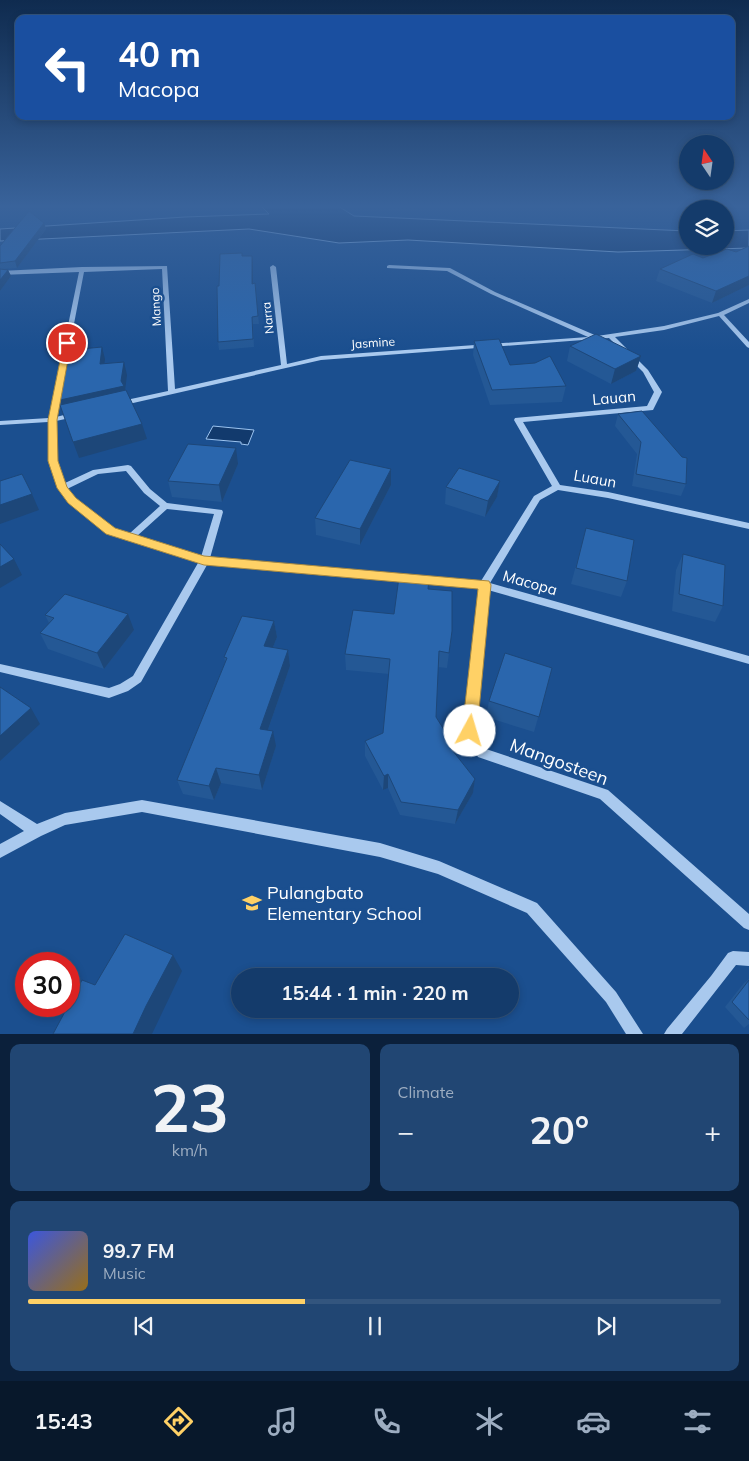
<!DOCTYPE html>
<html lang="en">
<head>
<meta charset="utf-8">
<style>
  body { margin:0; font-family:Mulish,sans-serif; background:#214673; color:#f1f3f6; height:100vh; display:flex; flex-direction:column; font-size:19px; white-space:nowrap }
  * { box-sizing:border-box; margin:0 }
  p { font-size:16px; color:#9dadc1 }
  .icon { flex:none; width:28px; height:28px; fill:none; stroke:currentColor; stroke-width:2; stroke-linecap:round; stroke-linejoin:round }
  .map { position:relative; height:1034px; overflow:hidden }
  .drawer { display:flex; flex-direction:column; gap:10px; padding:10px; background:#0b203b; flex:1 }
  .drawer>* { flex:none }
  .guide { position:absolute; left:15px; top:15px; width:720px; height:105px; border-radius:10px; box-shadow:0 2px 8px #0003,0 0 0 1px #33557e; background:#1a4fa0; color:#fff; overflow:hidden }
  .needle { width:32px; rotate:347deg }
  .fabs { position:absolute; left:679px; top:135px; display:grid; gap:10px }
  .fabs a { display:grid; place-items:center; width:55px; height:55px; border-radius:50%; background:#143b6b; box-shadow:0 2px 8px #0003,0 0 0 1px #33557e; font-size:25px }
  .speed { position:absolute; left:15px; top:952px; display:flex; gap:10px; font-size:25px; font-weight:700; text-align:center }
  .speed>* { display:grid; place-content:center; width:65px; height:65px; border-radius:50%; background:#143b6b; box-shadow:0 2px 8px #0003,0 0 0 1px #33557e; line-height:1 }
  .speed .limit { border:8px solid #d22; background:#fff; color:#111 }
  .pin { position:absolute; display:grid; place-items:center; width:42px; height:42px; color:#fff; margin:-21px; border:2px solid #fff; border-radius:50%; box-shadow:0 1px 5px #0007 }
  .me { position:absolute; width:55px; margin:-28px; rotate:6deg; stroke-linejoin:round; filter:drop-shadow(0 0 4px #0008) }
  .turn { display:flex; align-items:center; gap:18px; height:105px; padding:0 20px; font-size:22px }
  .turn .icon { width:65px; height:65px; stroke-width:2.5 }
  .turn b { display:block; font-size:35px; line-height:42px }
  .big { font-size:38px; font-weight:700; line-height:1.1 }
  .drawer .card { flex:1; display:flex; flex-direction:column; justify-content:center; gap:8px; min-width:0; padding:0 18px; border-radius:10px; background:#214673 }
  .drawer .dial { align-items:center; gap:0 }
  .dial b { font-size:65px; line-height:1 }
  .song { display:flex; align-items:center; gap:15px }
  .cover { width:60px; height:60px; border-radius:8px; background:linear-gradient(135deg,hsl(230 70% 55%),hsl(40 70% 35%)) }
  .played { height:5px; border-radius:2px; background:linear-gradient(90deg,#ffd166 40%,#33557e 40%) }
  .keys { display:flex; justify-content:space-around; direction:ltr }
  .heat { display:flex; justify-content:space-between; align-items:center; font-size:28px; direction:ltr }
  .drawer .tiles { flex:1; display:grid; gap:10px; grid-template-columns:1fr 1fr }
  .card:last-child { grid-column:span 2 }
  .trip { position:absolute; left:231px; top:968px; width:288px; height:50px; border-radius:25px; background:#143b6b; box-shadow:0 2px 8px #0003,0 0 0 1px #33557e; font-weight:700; line-height:50px; text-align:center }
  .dock { display:flex; height:80px; justify-content:space-around; align-items:center; background:#08182b; color:#9dadc1 }
  .dock .icon { width:35px; height:35px }
  .dock .active { color:#ffd166 }
  .dock b { font-size:22px; color:#f1f3f6 }
  .map>svg:first-child { display:block }
  .water { fill:#123a6d; stroke:#9cc4f0 }
  .lines { fill:none; stroke-linecap:round; stroke-linejoin:round }
  .minor { fill:#a9c9ee; fill-rule:evenodd }
  .wall { fill:#245895 }
  .shaded-wall { fill:#1d4779 }
  .building { fill:#2a66ad; stroke:#1d4779 }
  .route { fill:#ffd166; stroke:#a68842 }
  .labels { text-anchor:middle; stroke-width:5; stroke-linejoin:round; paint-order:stroke }
  .far-street-label { font-size:12px; fill:#fff; stroke:#1b4f8f }
  .street-label { font-size:15px; fill:#fff; stroke:#1b4f8f }
  .near-street-label { font-size:18px; fill:#fff; stroke:#1b4f8f }
  .near-poi-label { font-size:18px; fill:#fff; stroke:#1b4f8f; text-anchor:start }
</style>
</head>
<body>
<div class="map">
<svg width="749" height="1034" viewBox="0 0 749 1034">
  <rect width="100%" height="100%" fill="#1b4f8f"/>
  <g class="water">
    <polygon points="261,206 338,206 354,216 687,231 688,246 725,246 725,231 749,230 749,248 618,252 408,240 339,243 249,229 0,241 0,229 185,217 269,214"/>
    <polygon points="213,426 254,430 248,445 241,444 241,442 206,439"/>
  </g>
  <g class="lines">
    <g class="minor">
      <path d="M273,265L276,267L287,364L321,356L588,337L491,294L447,271L387,268V266L389,265L450,268L495,292L597,336L664,326L718,313L749,299V303L724,315L749,342V348L747,347L719,316L664,330L615,337L648,370L662,392L653,410L523,422L560,485L608,492L749,523V529L608,498L558,490L540,500L490,583L749,656V664L488,590L475,730L486,749L608,790L749,914V930L744,928L600,799L478,757L463,731L479,588L207,565L141,682L128,691L109,698L0,672V664L109,688L120,684L133,676L198,563L107,533L69,503L58,488L49,461L48,422L0,425V421L49,418L79,272L0,275V271L82,267L167,266L175,389L281,365L270,267ZM162,269L168,391L117,402V406H120L321,360L609,338L643,372L654,392L647,406L515,418L514,420L552,486L534,496L481,581L210,558L223,512L222,510L167,503L150,489L131,466L128,465L93,470L65,483L57,461L56,421L79,416L80,414L76,412L56,417L84,272ZM126,471L144,493L160,506L129,534L113,529L75,499L67,489L98,474ZM167,509L214,514L201,557L137,536Z"/>
      <polygon points="142,800 380,843 439,861 537,903 616,992 643,1034 626,1034 606,1002 527,913 438,874 380,857 142,812 65,825 41,836 0,858 0,844 24,831 0,814 0,801 37,824 65,813"/>
      <polygon points="733,951 749,952 749,966 736,965 682,1034 664,1034 667,1029 711,976 728,953"/>
    </g>
  </g>
  <g class="wall">
    <rect x="389" y="206" width="27" height="4"/>
    <polygon points="44,223 46,229 17,268 2,269 8,270 11,276 0,291 0,246"/>
    <polygon points="749,246 749,285 712,303 656,281 660,269 703,258 736,252"/>
    <polygon points="243,256 252,256 253,283 255,283 259,324 253,324 254,347 219,350 218,342 219,286"/>
    <polygon points="474,341 510,365 566,386 562,402 490,405 473,355"/>
    <polygon points="570,346 641,356 636,371 611,384 567,361"/>
    <polygon points="618,414 686,484 681,496 632,486 637,454 615,426"/>
    <polygon points="238,464 222,502 172,497 168,481"/>
    <polygon points="391,469 391,485 360,545 316,535 315,518"/>
    <polygon points="500,481 497,497 485,517 445,504 446,487"/>
    <polygon points="586,528 627,581 621,597 571,584"/>
    <polygon points="683,554 723,606 715,622 672,611 676,570"/>
    <polygon points="428,589 452,631 447,668 438,667 436,717 452,750 475,779 473,793 455,824 400,815 388,788 383,790 365,756 365,741 383,733 389,674 346,670 345,654 394,614"/>
    <polygon points="45,615 134,630 104,669 48,649 40,633 49,623"/>
    <polygon points="274,621 277,637 273,647 288,650 290,666 268,730 276,746 262,790 221,783 214,800 183,794 177,780 225,662 224,657"/>
    <polygon points="552,668 534,732 486,717 489,701"/>
    <polygon points="749,979 749,1024 744,1028 725,1007 744,983"/>
  </g>
  <g class="shaded-wall">
    <polygon points="44,223 46,229 17,268 15,261"/>
    <polygon points="252,256 253,263 253,291 252,284"/>
    <polygon points="8,270 11,276 0,291 0,280"/>
    <polygon points="749,276 749,285 712,303 716,291"/>
    <polygon points="102,347 105,359 103,377 100,364"/>
    <polygon points="641,356 636,371 611,384 615,369"/>
    <polygon points="124,362 127,375 125,391 65,413 60,400 121,381"/>
    <polygon points="142,424 147,439 79,458 73,442"/>
    <polygon points="236,448 238,464 222,502 219,485"/>
    <polygon points="391,469 391,485 360,545 360,529"/>
    <polygon points="500,481 497,497 485,517 488,501"/>
    <polygon points="32,494 39,510 0,524 0,505"/>
    <polygon points="14,559 22,575 0,588 0,567"/>
    <polygon points="128,614 134,630 104,669 97,653"/>
    <polygon points="274,621 277,637 267,662 264,646"/>
    <polygon points="288,650 290,666 263,744 260,729"/>
    <polygon points="31,708 40,724 0,761 0,736"/>
    <polygon points="273,731 276,746 262,790 259,775"/>
    <polygon points="216,768 221,783 214,800 209,786"/>
    <polygon points="388,774 388,788 383,790 384,776"/>
    <polygon points="475,779 473,793 455,824 458,810"/>
    <polygon points="173,955 182,971 152,1034 133,1034 146,1006"/>
  </g>
  <g class="building">
    <polygon points="29,211 44,223 15,261 0,263 0,246"/>
    <polygon points="749,246 749,276 716,291 660,269 693,254 703,258 727,249 736,252"/>
    <polygon points="242,253 242,256 252,256 252,284 255,283 258,316 252,317 253,339 218,342 217,286 219,286 220,254"/>
    <polygon points="0,269 8,270 0,280"/>
    <polygon points="596,334 641,356 615,369 570,346"/>
    <polygon points="499,339 510,365 535,363 550,356 566,386 492,390 474,341"/>
    <polygon points="102,347 100,364 124,362 121,381 124,386 60,400 70,350"/>
    <polygon points="126,390 142,424 73,442 60,405"/>
    <polygon points="642,411 682,457 687,458 686,484 636,474 641,442 618,414"/>
    <polygon points="188,444 236,448 219,485 168,481"/>
    <polygon points="350,460 391,469 360,529 315,518"/>
    <polygon points="459,468 500,481 488,501 446,487"/>
    <polygon points="22,474 32,494 0,505 0,481"/>
    <polygon points="586,528 634,540 627,581 576,568"/>
    <polygon points="0,544 14,559 0,567"/>
    <polygon points="683,554 725,565 723,606 679,594"/>
    <polygon points="399,577 429,579 428,589 452,591 452,631 449,653 439,651 436,717 453,744 449,746 475,779 458,810 401,802 388,774 384,776 365,741 383,733 390,659 345,654 353,610 394,614"/>
    <polygon points="65,594 128,614 97,653 40,633 54,618 45,615"/>
    <polygon points="242,616 274,621 264,646 288,650 260,729 273,731 259,775 216,768 209,786 177,780 227,658 224,657"/>
    <polygon points="505,653 552,668 539,717 489,701"/>
    <polygon points="0,687 31,708 0,736"/>
    <polygon points="125,934 173,955 146,1006 133,1034 53,1034 68,1006 69,1006 69,1005 82,980 95,985"/>
    <polygon points="749,980 749,1020 732,1002"/>
  </g>
  <linearGradient id="sky" x2="0" y2="1"><stop stop-color="#0f2b4f"/><stop offset="0.59" stop-color="#39639b"/><stop offset="1" stop-color="#39639b" stop-opacity="0"/></linearGradient>
  <rect width="749" height="350" fill="url(#sky)"/>
  <polygon class="route" points="64,341 71,343 57,420 58,461 67,487 76,498 115,528 204,556 489,581 491,585 477,731 475,736 470,738 464,736 462,731 478,589 204,565 106,534 68,503 57,488 48,461 48,420"/>
  <defs>
    <g id="school-bare" transform="scale(1.5)"><path d="M0-5L7-2L0 1L-7-2ZM-4 1L0 2.5L4 1V4Q0 6-4 4Z" fill="#ffd166" stroke="#1b4f8f" stroke-width="2.5" paint-order="stroke"/></g>
  </defs>
  <g fill-rule="evenodd">
    <use href="#school-bare" x="252" y="903"/>
  </g>
  <g class="labels">
    <g class="far-street-label">
      <text transform="translate(156 307) rotate(-93)" y="4">Mango</text>
      <text transform="translate(268 318) rotate(-96)" y="4">Narra</text>
      <text transform="translate(373 343) rotate(-4)" y="4">Jasmine</text>
    </g>
    <g class="street-label">
      <text transform="translate(614 398) rotate(-5)" y="5">Lauan</text>
      <text transform="translate(595 479) rotate(10)" y="5">Luaun</text>
      <text transform="translate(530 583) rotate(16)" y="5">Macopa</text>
    </g>
    <g class="near-street-label">
      <text transform="translate(559 762) rotate(20)" y="6">Mangosteen</text>
    </g>
    <g class="near-poi-label">
      <text x="267" y="899">Pulangbato<tspan x="267" dy="21">Elementary School</tspan></text>
    </g>
  </g>
</svg>
<div class="fabs">
<a><svg class="needle" viewBox="-14 -14 28 28"><path d="M0-13l5 13h-10z" fill="#e53935"/><path d="M0 13l5-13h-10z" fill="#9dadc1"/></svg></a>
<a><svg class="icon" aria-label="layers" viewBox="0 0 24 24"><path d="M12 4l9 5-9 5-9-5zM3 14l9 5 9-5"/></svg></a>
</div>
<div class="speed"><div class="limit">30</div></div>
<div class="pin" style="left:67px;top:343px;background:#d93025"><svg class="icon" aria-label="arrive" viewBox="0 0 24 24"><path d="M6 21V4h12l-3 4 3 4H6"/></svg></div>
<svg class="me" style="left:470px;top:731px" viewBox="-20 -20 40 40"><circle r="19" fill="#fff"/><path d="M0-13L10 11 0 6-10 11z" fill="#ffd166"/></svg>
<div class="trip">15:44 · 1 min · 220 m</div>
<div class="guide">
<div class="turn"><svg class="icon" aria-label="left" viewBox="0 0 24 24"><path d="M17 20v-9H6M10 6l-5 5 5 5"/></svg><div><b>40 m</b>Macopa</div></div>
</div>
</div>
<section class="drawer">
<div class="tiles">
<div class="card dial"><b>23</b><p>km/h</p></div>
<div class="card"><p>Climate</p>
<div class="heat"><a>−</a><b class="big">20°</b><a>+</a></div>
</div>
<div class="card">
<div class="song"><i class="cover"></i><div><b>99.7 FM</b><p>Music</p></div></div>
<div class="played"></div>
<div class="keys"><svg class="icon" aria-label="previous" viewBox="0 0 24 24"><path d="M18 5L8 12l10 7zM5 5v14"/></svg><svg class="icon" aria-label="pause" viewBox="0 0 24 24"><path d="M8 5v14M16 5v14"/></svg><svg class="icon" aria-label="next" viewBox="0 0 24 24"><path d="M6 5l10 7-10 7zM19 5v14"/></svg></div>
</div>
</div>
</section>
<nav class="dock">
<b>15:43</b>
<svg class="icon active" aria-label="directions" viewBox="0 0 24 24"><path d="M12 3l9 9-9 9-9-9zM9 14v-3h6M13 9l2 2-2 2"/></svg>
<svg class="icon" aria-label="music" viewBox="0 0 24 24"><path d="M9 18V5l10-2v13"/><circle cx="6" cy="18" r="3"/><circle cx="16" cy="16" r="3"/></svg>
<svg class="icon" aria-label="phone" viewBox="0 0 24 24"><path d="M5 4h4l2 5-3 2q2 4 5 5l2-3 5 2v4C11 20 4 13 5 4z"/></svg>
<svg class="icon" aria-label="climate" viewBox="0 0 24 24"><path d="M12 3v18M4 7l16 10M4 17L20 7"/></svg>
<svg class="icon" aria-label="car" viewBox="0 0 24 24"><path d="M5 17H2v-5l4-1 3-4h7l3 4 3 1v5h-3M9 17h6M6 11h13"/><circle cx="7" cy="17" r="2"/><circle cx="17" cy="17" r="2"/></svg>
<svg class="icon" aria-label="filters" viewBox="0 0 24 24"><path d="M4 7h16M4 17h16"/><circle cx="9" cy="7" r="2"/><circle cx="15" cy="17" r="2"/></svg>
</nav>
</body>
</html>
